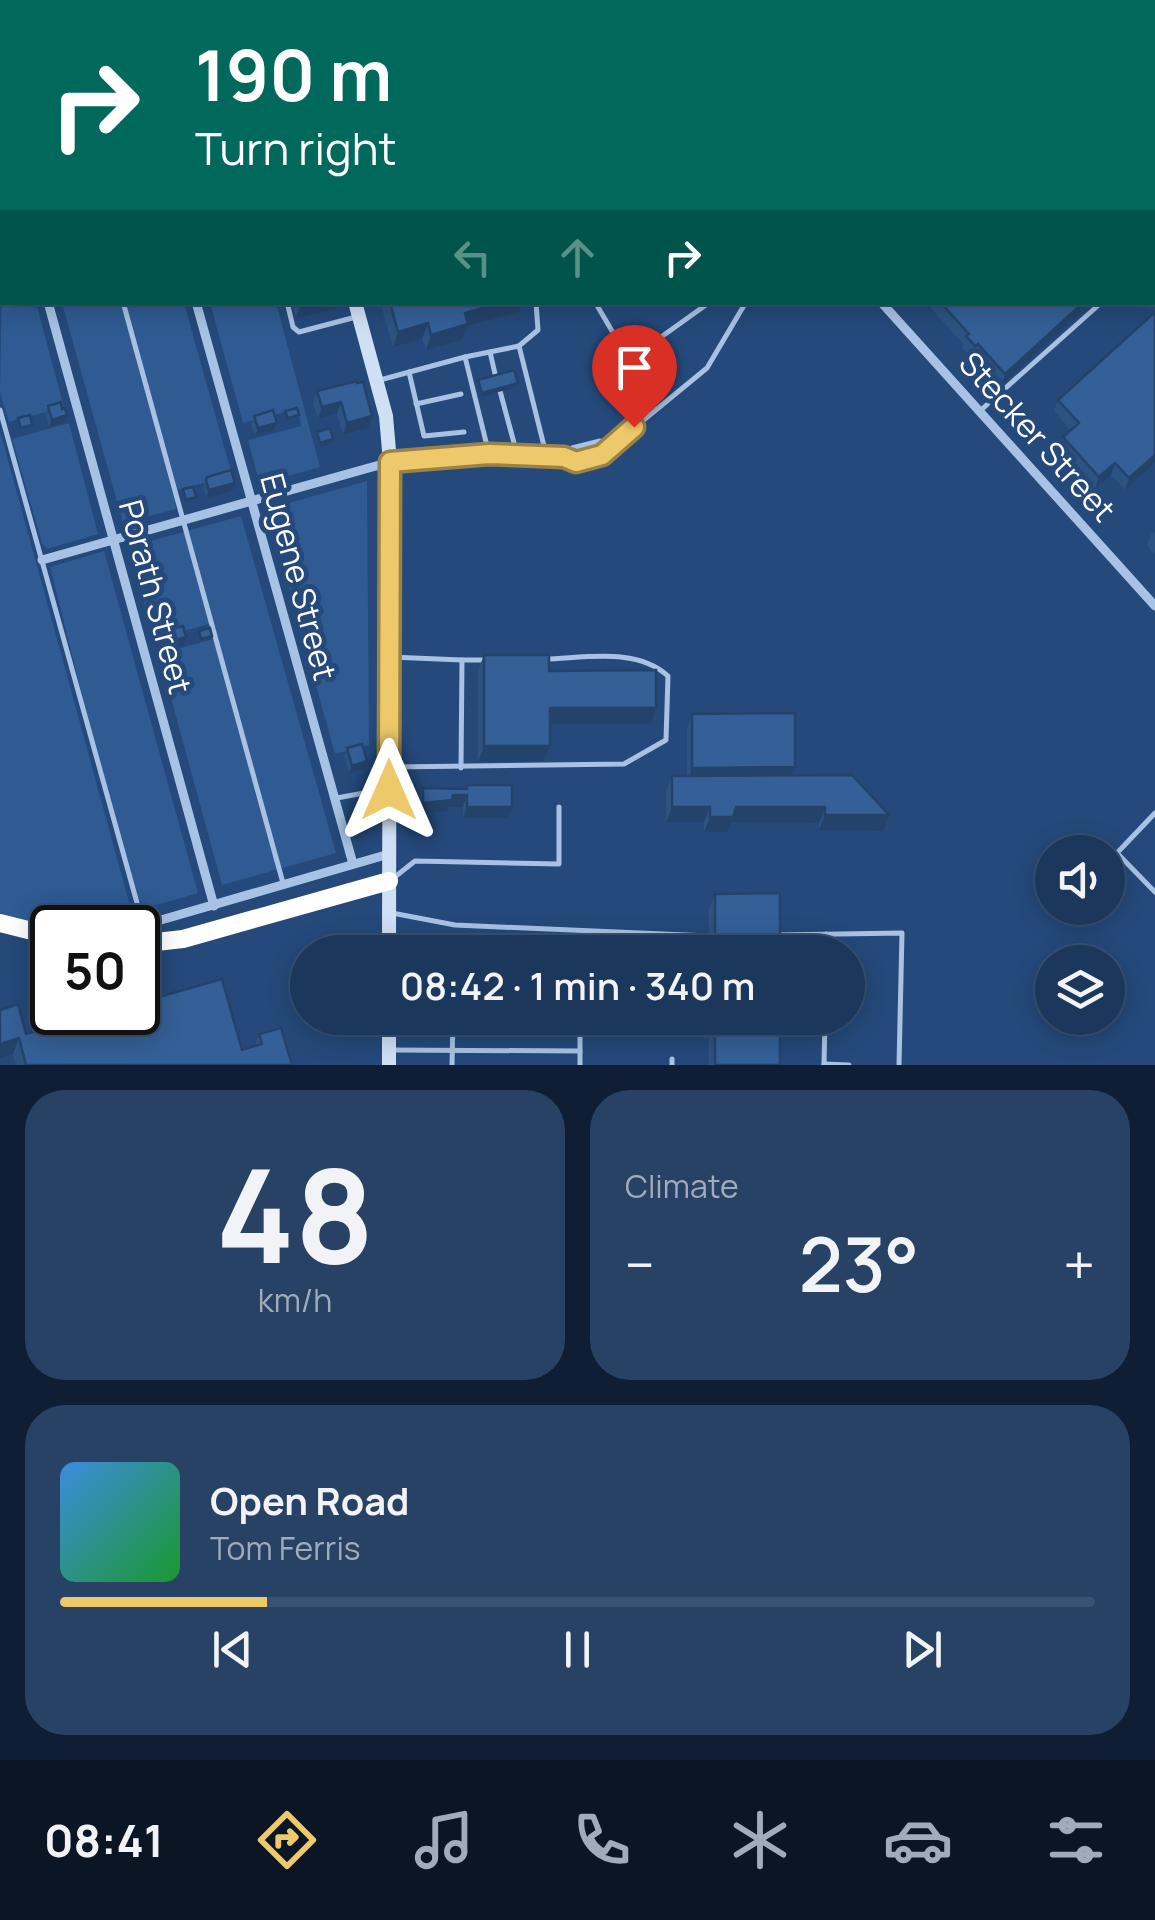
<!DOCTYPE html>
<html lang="en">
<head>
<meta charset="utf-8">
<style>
  body { margin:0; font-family:Manrope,sans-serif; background:#284265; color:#f1f3f6; height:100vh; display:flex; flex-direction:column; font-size:38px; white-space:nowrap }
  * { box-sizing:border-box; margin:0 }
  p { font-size:32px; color:#a0acbb }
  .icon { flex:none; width:55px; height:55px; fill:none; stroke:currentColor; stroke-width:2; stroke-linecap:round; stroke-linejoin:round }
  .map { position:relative; height:1065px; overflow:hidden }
  .drawer { display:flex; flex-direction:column; gap:25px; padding:25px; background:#0f1e33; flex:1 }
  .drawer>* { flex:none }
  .guide { position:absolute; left:0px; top:0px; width:1155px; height:305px; box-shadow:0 5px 25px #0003,0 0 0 2px #395172; background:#00695c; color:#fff; overflow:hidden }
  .controls { position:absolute; left:1035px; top:835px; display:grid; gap:20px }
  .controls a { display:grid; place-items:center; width:90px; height:90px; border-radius:50%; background:#1b375c; box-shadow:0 5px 25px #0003,0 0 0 2px #395172; font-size:50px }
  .speed { position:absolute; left:30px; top:905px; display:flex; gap:20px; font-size:50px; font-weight:700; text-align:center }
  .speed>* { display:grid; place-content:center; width:130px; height:130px; border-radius:50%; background:#1b375c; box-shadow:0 5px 25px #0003,0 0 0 2px #395172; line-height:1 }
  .speed .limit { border:5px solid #111; border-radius:15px; background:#fff; color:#111 }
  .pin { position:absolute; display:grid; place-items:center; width:85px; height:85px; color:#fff; margin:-102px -42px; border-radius:50% 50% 50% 0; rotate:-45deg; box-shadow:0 0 10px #0007 }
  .pin .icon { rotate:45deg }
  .me { position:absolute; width:110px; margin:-55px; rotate:0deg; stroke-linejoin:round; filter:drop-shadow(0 0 8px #0008) }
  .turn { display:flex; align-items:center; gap:35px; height:210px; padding:0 30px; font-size:45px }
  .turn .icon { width:130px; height:130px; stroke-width:2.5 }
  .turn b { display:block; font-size:70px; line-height:85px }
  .lanes { display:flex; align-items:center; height:95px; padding:0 30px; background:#0003; justify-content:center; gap:50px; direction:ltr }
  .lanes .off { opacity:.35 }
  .big { font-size:75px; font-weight:600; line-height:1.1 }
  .drawer .tile { flex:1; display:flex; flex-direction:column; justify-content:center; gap:15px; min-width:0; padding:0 35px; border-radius:40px; background:#284265 }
  .drawer .dial { align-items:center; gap:0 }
  .dial b { font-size:130px; line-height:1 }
  .song { display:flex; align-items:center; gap:30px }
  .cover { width:120px; height:120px; border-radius:15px; background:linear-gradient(135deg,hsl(210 70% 55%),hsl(130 70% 35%)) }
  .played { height:10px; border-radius:5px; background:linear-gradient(90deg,#eec96b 20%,#395172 20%) }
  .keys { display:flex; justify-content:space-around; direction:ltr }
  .heat { display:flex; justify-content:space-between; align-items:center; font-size:55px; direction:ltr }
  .drawer .tiles { flex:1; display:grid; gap:25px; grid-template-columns:1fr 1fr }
  .tile:last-child { grid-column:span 2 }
  .trip { position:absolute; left:290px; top:935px; width:575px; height:100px; border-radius:50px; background:#1b375c; box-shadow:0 5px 25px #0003,0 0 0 2px #395172; font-weight:600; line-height:100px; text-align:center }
  .tab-bar { display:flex; height:160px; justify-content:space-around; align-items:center; background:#0b1625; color:#a0acbb }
  .tab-bar .icon { width:70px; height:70px }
  .tab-bar .on { color:#eec96b }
  .tab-bar b { font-size:45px; color:#f1f3f6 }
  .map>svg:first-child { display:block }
  .green { fill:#2f5b92 }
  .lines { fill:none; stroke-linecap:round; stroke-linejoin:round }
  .service { stroke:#a7c2e4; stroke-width:5 }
  .minor { stroke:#a7c2e4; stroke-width:9 }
  .secondary { stroke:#d0e0f4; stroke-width:14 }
  .primary { stroke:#e7effc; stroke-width:15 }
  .motorway { stroke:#fff; stroke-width:18 }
  .wall { fill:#2d5382 }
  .shaded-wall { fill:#24436a }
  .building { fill:#346097; stroke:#24436a; stroke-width:2.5 }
  .route-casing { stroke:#9b8346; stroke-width:25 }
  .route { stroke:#eec96b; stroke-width:18 }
  .labels { text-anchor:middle; stroke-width:10; stroke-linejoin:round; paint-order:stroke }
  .street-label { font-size:32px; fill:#fff; stroke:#24497a }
</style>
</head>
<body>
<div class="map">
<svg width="1155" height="1065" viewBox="0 0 1155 1065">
  <rect width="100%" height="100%" fill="#24497a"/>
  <g class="green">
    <polygon points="2,278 2,302 36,303 64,407 9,422 0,392"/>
    <polygon points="62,303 184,303 232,475 174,491 176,509 123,523"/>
    <polygon points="210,303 276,303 320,467 264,483 259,481 248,440 301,426 298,409 243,423"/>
    <polygon points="69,423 98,534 47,549 42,543 12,439"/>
    <polygon points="0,431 132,913 134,927 45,927 0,914"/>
    <polygon points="367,481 369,745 335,754 268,512 271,508"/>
    <polygon points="241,516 336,853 222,885 159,654 217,638 213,623 154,639 130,551 133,546"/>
    <polygon points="104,551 198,893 146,908 138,898 97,754 50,567"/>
  </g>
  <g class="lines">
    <g class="service">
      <polyline points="362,0 364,2"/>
      <polyline points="485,0 487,2"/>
      <polyline points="565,0 567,2"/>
      <polyline points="123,2 126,0"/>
      <polyline points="176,2 179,0"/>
      <polyline points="633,2 637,0"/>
      <polyline points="0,110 2,109"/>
      <polyline points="1152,231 1155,234"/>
      <polyline points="1152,258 1155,255"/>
      <polyline points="123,302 283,883"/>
      <polyline points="287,302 293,327 299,332 356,317"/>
      <polyline points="595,302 629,360 710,302"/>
      <polyline points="519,346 546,454"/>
      <polyline points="490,352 496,378"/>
      <polyline points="465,357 519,346 538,330 536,302"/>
      <polyline points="409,372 424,436 464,432"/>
      <polyline points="380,380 465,357 489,454"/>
      <polyline points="500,391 517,454"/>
      <polyline points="416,404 461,394"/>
      <polyline points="0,410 139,910"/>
      <polyline points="981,410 1102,302"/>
      <polyline points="565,457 572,448 600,441 610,447"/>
      <polyline points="393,462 489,454 565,457 576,462 601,455 707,368 746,302"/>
      <polyline points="390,657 462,660"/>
      <path d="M392,767L624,764L666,740L668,676C637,647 585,658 545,659"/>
      <polyline points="461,768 462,660 484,660"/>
      <polyline points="337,798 385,789"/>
      <polyline points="1155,813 1117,853 1155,892"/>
      <polyline points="391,880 415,861 559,864 559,807"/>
      <polyline points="392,913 455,925 709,936"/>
      <polyline points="777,935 902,933 899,1065"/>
      <polyline points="826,952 826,934"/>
      <polyline points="453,1018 580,1021"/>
      <polyline points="392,1050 580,1051"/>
      <polyline points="824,1064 849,1065"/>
      <polyline points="452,1065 453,1018"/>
      <polyline points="580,1065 580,1021 687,1022 687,1018"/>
      <polyline points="672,1065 672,1059"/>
      <polyline points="824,1065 825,1018"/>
    </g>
    <g class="minor">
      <polyline points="113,0 113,2"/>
      <polyline points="608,0 611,2"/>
      <polyline points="1073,0 1075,2"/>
      <polyline points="1152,88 1155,91"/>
      <polyline points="0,128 2,137"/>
      <polyline points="48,302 214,906"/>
      <polyline points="196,302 353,864"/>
      <polyline points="881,302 1155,606"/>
      <polyline points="42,560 390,462"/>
      <polyline points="139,910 154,922 389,854"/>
    </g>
    <g class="secondary">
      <polyline points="271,0 272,2"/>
      <polyline points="355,302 386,416 390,462 389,952"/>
      <polyline points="389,1018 389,1065"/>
    </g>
    <g class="primary">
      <polyline points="22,2 26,0"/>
      <polyline points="0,18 2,17"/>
    </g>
    <g class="motorway">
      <polyline points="0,923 52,936"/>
      <polyline points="138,944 183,939 389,881"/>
    </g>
  </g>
  <g class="wall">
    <polygon points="292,302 338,302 336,309 296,318"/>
    <polygon points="380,302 522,302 519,312 467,326 462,340 426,350 422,339 393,347"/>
    <polygon points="930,302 1092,302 1001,386 973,356 971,358 962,348 963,344 929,306"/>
    <polygon points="1155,312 1155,463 1125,490 1111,475 1095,489 1059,449 1063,437 1071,431 1054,411 1058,400"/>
    <polygon points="357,381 368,428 343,435 337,413 318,419 313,403 317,391"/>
    <polygon points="48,406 64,423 49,427 45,414"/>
    <polygon points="254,416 277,423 274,430 255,436 251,424"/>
    <polygon points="207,477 232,491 206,498 203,489"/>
    <polygon points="1155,531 1155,555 1147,546 1151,534"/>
    <polygon points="162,631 184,645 163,651 160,639"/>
    <polygon points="484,655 549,671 656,708 651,724 550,724 550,746 544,761 478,762 478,670"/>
    <polygon points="692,714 795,767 792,775 883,831 819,830 819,823 731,822 727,832 704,832 704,822 666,822 666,791 672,776 687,776 687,729"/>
    <polygon points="347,748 364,769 349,773 344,756"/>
    <polygon points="467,785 512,807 508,818 463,818 463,807 450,807 448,811 419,815 419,799 423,788 465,789"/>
    <polygon points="715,894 780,952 709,952 709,909"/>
    <polygon points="0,1010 26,1034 242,1050 255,1046 259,1034 292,1065 16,1065"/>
    <rect x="709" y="1018" width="71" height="47"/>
  </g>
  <g class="shaded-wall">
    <polygon points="319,302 338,302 336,309 296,318 300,307"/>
    <polygon points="502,302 522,302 519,312 467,326 462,340 426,350 431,335 465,313"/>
    <polygon points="1084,302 1092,302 1001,386 1005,374"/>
    <polygon points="428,323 422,339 393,347 398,332"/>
    <polygon points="518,383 516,387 481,397 482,393"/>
    <polygon points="341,402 337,413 318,419 322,407"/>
    <polygon points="67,415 64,423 49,427 52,420"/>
    <polygon points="372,416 368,428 343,435 347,423"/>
    <polygon points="277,423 274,430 255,436 258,428"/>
    <polygon points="333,439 331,443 319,447 320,443"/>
    <polygon points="1155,455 1155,463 1125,490 1129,478"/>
    <polygon points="1115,463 1111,475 1095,489 1099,477"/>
    <polygon points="235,483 232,491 206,498 209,490"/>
    <polygon points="186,637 184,645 163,651 166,643"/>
    <polygon points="550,708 656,708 651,724 544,724"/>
    <polygon points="484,746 550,746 544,761 478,762"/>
    <polygon points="367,761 364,769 349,773 352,766"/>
    <polygon points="795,767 789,782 687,783 692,768"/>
    <polygon points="453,795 467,795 463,807 450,807 448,811 419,815 423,803"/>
    <polygon points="467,807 512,807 508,818 463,818"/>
    <polygon points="672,807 710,807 704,822 666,822"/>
    <polygon points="736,807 825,807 819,823 731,822 727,832 704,832 710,817"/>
    <polygon points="825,815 889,815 883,831 819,830"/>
    <polygon points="19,1038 13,1054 0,1058 0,1044"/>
  </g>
  <g class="building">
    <polygon points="200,0 230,0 230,2 201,2"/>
    <polygon points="707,0 748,0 750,2 705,2"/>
    <polygon points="803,0 947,0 944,2 800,2"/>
    <polygon points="2,239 2,268 0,269 0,240"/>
    <polygon points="299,302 319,302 300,307"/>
    <polygon points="390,302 502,302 465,313 468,324 431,335 428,323 398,332"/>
    <polygon points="940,302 1084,302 1005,374 978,344 975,346 966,336 969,334"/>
    <polygon points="1155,312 1155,455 1129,478 1115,463 1099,477 1063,437 1079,423 1058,400"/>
    <polygon points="514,370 518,383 482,393 478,380"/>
    <polygon points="357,381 357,383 363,382 372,416 347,423 341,402 322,407 317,391"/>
    <polygon points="61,402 62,409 65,408 67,415 52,420 48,406"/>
    <polygon points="297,408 299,415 288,418 285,411"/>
    <polygon points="273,410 277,423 258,428 254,416"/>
    <polygon points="30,415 32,425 21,428 18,418"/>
    <polygon points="330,428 333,439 320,443 317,432"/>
    <polygon points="231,470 235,483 209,490 206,481 207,477"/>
    <polygon points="193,487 196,497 186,500 183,489"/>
    <polygon points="183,626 186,637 166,643 162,631"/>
    <polygon points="210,628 212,636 201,639 199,631"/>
    <polygon points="484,655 549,655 549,671 656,670 656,708 550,708 550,746 484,746"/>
    <polygon points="795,713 795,767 692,768 692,714"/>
    <polygon points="362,744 367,761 352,766 347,748"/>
    <polygon points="852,775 889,815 825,815 825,807 736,807 733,817 710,817 710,807 672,807 672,776"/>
    <polygon points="467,785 512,785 512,807 467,807 467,795 453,795 452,800 423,803 423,788 467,789"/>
    <polygon points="780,893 780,952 715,952 715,894"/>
    <polygon points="222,979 242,1050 262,1044 259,1034 281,1028 292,1065 26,1065 19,1038 0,1044 0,1010 18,1004 26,1034 104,1012 138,1012 138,1003"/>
    <rect x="715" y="1018" width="65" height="47"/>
  </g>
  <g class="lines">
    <g class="route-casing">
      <polyline id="route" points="389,790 390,462 489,454 564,457 576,462 602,455 634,427"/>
    </g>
    <use href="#route" class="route"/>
  </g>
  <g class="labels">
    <g class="street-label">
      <text transform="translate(1037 437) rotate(48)" y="11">Stecker Street</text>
      <text transform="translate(298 577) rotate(75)" y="11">Eugene Street</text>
      <text transform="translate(155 597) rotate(75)" y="11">Porath Street</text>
    </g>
  </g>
</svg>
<div class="controls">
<a><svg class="icon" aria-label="sound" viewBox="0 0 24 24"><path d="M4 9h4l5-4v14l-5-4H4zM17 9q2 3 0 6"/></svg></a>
<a><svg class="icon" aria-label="layers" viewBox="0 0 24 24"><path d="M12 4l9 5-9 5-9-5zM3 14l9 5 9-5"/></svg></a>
</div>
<div class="speed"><div class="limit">50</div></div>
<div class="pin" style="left:634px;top:427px;background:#d93025"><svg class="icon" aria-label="arrive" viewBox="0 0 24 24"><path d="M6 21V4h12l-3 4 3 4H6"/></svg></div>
<svg class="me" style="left:389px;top:790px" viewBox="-20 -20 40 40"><path d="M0-17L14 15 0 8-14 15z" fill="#eec96b" stroke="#fff" stroke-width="4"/></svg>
<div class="trip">08:42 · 1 min · 340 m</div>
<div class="guide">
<div class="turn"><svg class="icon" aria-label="right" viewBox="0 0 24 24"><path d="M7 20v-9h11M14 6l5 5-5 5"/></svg><div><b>190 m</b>Turn right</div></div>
<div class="lanes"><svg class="icon off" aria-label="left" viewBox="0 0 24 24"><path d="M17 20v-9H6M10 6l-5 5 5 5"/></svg><svg class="icon off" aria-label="ahead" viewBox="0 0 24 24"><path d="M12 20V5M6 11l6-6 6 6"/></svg><svg class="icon" aria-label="right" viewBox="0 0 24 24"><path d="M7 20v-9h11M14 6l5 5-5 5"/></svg></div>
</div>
</div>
<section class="drawer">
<div class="tiles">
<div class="tile dial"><b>48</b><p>km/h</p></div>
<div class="tile"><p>Climate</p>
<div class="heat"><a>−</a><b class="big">23°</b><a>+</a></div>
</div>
<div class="tile">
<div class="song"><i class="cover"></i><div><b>Open Road</b><p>Tom Ferris</p></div></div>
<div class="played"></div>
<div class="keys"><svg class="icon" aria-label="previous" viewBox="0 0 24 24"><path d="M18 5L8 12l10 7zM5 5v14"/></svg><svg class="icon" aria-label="pause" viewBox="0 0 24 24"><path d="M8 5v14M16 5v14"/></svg><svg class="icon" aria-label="next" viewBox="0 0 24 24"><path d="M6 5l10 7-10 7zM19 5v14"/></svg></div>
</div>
</div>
</section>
<nav class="tab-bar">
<b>08:41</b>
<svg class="icon on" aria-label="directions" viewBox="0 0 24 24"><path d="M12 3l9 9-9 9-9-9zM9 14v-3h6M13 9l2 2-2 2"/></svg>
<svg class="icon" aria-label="music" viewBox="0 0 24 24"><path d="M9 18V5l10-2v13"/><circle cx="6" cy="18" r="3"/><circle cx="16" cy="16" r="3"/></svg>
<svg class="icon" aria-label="phone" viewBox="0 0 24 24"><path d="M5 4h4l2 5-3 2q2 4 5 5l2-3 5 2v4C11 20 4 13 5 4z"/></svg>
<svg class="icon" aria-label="climate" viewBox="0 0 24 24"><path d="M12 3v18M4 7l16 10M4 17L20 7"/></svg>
<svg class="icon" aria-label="car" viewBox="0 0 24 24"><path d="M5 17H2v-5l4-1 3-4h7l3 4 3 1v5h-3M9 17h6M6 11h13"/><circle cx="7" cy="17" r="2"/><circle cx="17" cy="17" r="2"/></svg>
<svg class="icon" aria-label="filters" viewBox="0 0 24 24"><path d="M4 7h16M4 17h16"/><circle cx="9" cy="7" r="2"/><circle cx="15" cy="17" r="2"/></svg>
</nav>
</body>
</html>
